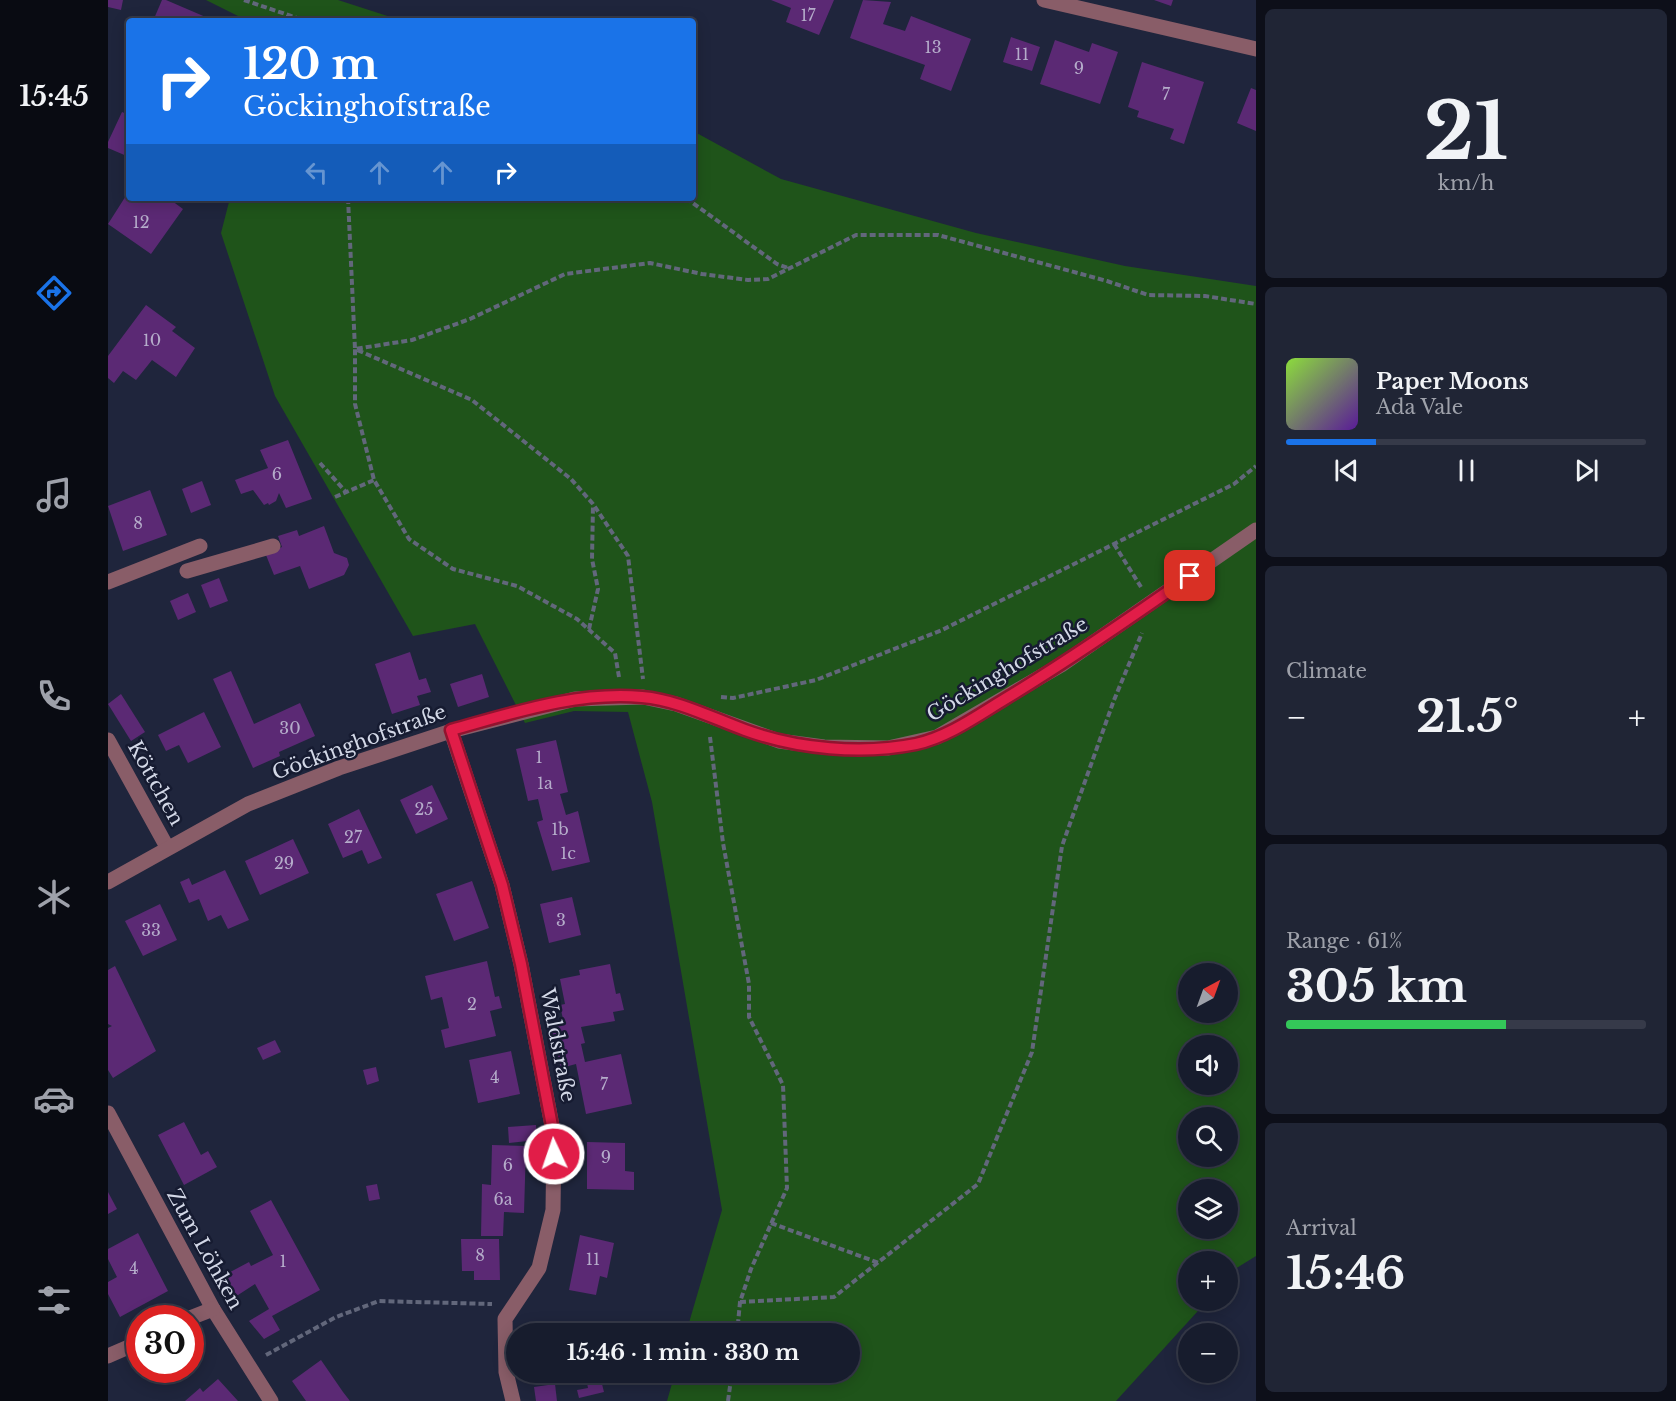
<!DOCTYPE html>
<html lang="en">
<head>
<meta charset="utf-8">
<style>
  body { margin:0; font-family:"Libre Baskerville",serif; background:#202535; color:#f1f3f6; height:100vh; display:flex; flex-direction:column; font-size:22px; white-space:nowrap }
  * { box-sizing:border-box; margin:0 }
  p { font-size:20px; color:#9ea1aa }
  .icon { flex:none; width:33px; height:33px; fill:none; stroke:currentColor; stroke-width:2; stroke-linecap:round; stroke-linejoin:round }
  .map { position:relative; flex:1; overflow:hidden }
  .details { display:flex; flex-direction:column; gap:9px; padding:9px; background:#0d0f19; width:420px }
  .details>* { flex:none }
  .banner { position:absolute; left:18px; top:18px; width:570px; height:183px; border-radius:6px; box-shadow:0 3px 15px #0003,0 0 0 2px #363a49; background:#1a73e8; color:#fff; overflow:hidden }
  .needle { width:39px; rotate:41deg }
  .buttons { position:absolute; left:1070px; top:963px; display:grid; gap:12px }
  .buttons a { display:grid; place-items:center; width:60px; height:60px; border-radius:50%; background:#171c2d; box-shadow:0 3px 15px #0003,0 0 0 2px #363a49; font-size:30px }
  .speed { position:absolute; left:18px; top:1305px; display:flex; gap:12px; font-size:30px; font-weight:700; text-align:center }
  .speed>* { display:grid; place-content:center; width:78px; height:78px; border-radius:50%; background:#171c2d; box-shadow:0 3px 15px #0003,0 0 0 2px #363a49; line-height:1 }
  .speed .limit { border:9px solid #d22; background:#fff; color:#111 }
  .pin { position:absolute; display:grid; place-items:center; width:51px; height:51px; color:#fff; margin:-26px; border-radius:12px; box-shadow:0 3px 9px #0006 }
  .me { position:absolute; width:66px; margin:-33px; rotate:357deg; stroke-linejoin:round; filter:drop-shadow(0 0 4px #0008) }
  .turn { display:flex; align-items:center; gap:21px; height:126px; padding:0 18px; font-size:27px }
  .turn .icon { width:78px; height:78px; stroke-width:2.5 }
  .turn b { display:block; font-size:42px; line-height:51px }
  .lanes { display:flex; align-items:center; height:57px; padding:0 18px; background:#0003; justify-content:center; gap:30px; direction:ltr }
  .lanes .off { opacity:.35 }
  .big { font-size:45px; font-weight:700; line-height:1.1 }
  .details .tile { flex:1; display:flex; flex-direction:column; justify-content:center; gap:9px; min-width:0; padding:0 21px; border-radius:9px; background:#202535 }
  .details .dial { align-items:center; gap:0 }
  .dial b { font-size:78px; line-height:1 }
  .song { display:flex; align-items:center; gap:18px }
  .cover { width:72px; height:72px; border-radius:9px; background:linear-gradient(135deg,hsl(90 70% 55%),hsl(270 70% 35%)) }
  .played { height:6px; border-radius:3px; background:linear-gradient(90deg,#1a73e8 25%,#363a49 25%) }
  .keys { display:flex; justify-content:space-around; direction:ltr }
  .heat { display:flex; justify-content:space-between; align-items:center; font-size:33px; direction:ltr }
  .charge { height:9px; border-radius:4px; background:linear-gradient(90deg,#34c759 61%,#363a49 0) }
  .trip { position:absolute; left:398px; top:1323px; width:354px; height:60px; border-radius:30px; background:#171c2d; box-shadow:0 3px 15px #0003,0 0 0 2px #363a49; font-weight:700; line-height:60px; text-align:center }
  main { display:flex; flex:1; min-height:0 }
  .dock { display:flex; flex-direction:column; width:108px; justify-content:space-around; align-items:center; background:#090b12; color:#9ea1aa }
  .dock .icon { width:42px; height:42px }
  .dock .selected { color:#1a73e8 }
  .dock b { font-size:27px; color:#f1f3f6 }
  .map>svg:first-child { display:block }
  .green { fill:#1f541a; fill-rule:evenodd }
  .building { fill:#5b2974 }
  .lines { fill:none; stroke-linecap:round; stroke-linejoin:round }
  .path { stroke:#62677b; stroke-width:4; stroke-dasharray:6 3; stroke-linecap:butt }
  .minor { stroke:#895d68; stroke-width:15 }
  .route-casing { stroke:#92132f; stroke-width:15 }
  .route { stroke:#e11d48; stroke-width:10 }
  .labels { text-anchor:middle; stroke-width:5; stroke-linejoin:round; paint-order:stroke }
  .number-label { font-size:16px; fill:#b5acca }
  .street-label { font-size:20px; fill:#d3d8e7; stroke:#161b31 }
</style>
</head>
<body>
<main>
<nav class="dock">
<b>15:45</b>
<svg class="icon selected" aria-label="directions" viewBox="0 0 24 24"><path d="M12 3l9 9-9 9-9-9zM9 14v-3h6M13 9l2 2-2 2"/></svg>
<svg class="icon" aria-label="music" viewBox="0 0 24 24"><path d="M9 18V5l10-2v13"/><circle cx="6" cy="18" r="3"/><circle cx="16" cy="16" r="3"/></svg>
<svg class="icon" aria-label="phone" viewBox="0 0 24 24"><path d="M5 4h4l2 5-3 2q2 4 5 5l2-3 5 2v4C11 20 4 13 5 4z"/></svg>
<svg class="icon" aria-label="climate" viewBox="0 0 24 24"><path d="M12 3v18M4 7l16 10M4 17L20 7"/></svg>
<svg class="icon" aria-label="car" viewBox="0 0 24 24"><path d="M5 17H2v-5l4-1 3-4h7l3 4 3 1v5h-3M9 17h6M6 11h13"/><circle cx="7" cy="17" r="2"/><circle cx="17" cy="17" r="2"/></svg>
<svg class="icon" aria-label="filters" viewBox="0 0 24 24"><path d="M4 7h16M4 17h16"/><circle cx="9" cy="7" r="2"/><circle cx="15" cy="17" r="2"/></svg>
</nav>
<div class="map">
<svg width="1148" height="1401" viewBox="0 0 1148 1401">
  <rect width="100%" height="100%" fill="#1f253c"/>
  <g class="green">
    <polygon points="98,0 230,0 295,21 140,21"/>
    <path d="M585,131L673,179L868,233L1017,266L1148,286V1256L1127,1269L1119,1278V1262H1080V1300L1099,1301L1008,1401H559L567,1373L741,1372V1334L578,1333L614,1210L544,802L520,712L466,711L417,723L367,624L305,636L167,396L113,233L122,198H585ZM1080,974H1119V1012H1080ZM1080,1046H1119V1084H1080ZM1080,1118H1119V1156H1080ZM1080,1190H1119V1228H1080Z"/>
  </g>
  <g class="building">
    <polygon points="0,0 15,0 13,10 0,7"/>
    <polygon points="54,0 58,0 107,21 45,21"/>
    <polygon points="663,0 726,0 711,35 678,22 683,8"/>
    <polygon points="755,0 783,2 775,24 797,31 803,16 863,39 843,91 812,79 817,65 742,38"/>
    <polygon points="1046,0 1065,0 1063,6"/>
    <polygon points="903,37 932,47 924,71 895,62"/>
    <polygon points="947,40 981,52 984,43 1010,52 992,104 932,84"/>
    <polygon points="1034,62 1096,82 1076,144 1062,139 1066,129 1029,117 1031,111 1020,107"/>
    <polygon points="1143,88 1148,90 1148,131 1129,123"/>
    <polygon points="21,110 21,157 0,148 0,142 14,112 19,114"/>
    <polygon points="21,191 21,198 60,198 75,209 43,254 0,224"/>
    <polygon points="38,305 68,327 64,331 87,348 68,377 44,360 28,380 15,371 6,383 0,378 0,356"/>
    <polygon points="180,440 204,499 178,508 171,493 168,501 161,505 160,503 156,505 145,490 133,494 127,480 160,468 152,450"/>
    <polygon points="94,481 103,505 83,513 74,489"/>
    <polygon points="42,490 59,535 15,551 0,506"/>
    <polygon points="216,526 226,553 239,558 241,565 236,575 201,589 192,566 166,575 158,555 174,547 170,536 189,530 191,536"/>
    <polygon points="111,578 120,601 102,608 93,585"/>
    <polygon points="80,593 88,612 70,620 62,601"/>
    <polygon points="302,652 311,680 318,678 323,692 309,696 312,705 284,714 267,664"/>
    <polygon points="123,671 146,724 192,703 207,736 171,752 172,756 145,768 105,679"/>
    <polygon points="374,674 381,697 350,707 342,684"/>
    <polygon points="13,694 37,732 23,741 0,704"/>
    <polygon points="96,712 113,747 80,763 71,745 58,751 50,735"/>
    <polygon points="448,740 460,792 452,794 458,815 470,811 482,862 444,871 429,822 435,820 430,799 420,801 408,749"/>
    <polygon points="324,785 340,819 308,834 292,800"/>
    <polygon points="251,809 274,858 260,864 254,850 235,858 220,824"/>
    <polygon points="185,839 201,873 152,895 137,861"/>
    <polygon points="117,870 141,920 120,929 113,915 100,921 91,899 81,903 72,882 81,878 84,885"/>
    <polygon points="364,881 381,928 346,941 328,894"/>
    <polygon points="464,897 473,935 441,943 432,904"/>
    <polygon points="52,904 69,940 35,956 17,921"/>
    <polygon points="379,961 387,997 391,996 394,1008 382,1011 388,1036 337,1048 333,1030 341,1028 334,997 323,1000 317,976"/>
    <polygon points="502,964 508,994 512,993 516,1010 505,1012 507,1021 473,1027 477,1043 473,1044 477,1062 513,1054 524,1104 478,1114 468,1064 453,1068 443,1027 456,1024 452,1005 457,1004 452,979 472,975 471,970"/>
    <polygon points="7,966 48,1051 5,1078 0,1070 0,1028 4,1026 0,1024 0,970"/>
    <polygon points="167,1040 173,1052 155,1060 149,1048"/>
    <polygon points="403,1051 412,1094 370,1103 361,1060"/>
    <polygon points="268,1067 271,1081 259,1085 255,1070"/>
    <polygon points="76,1122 93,1155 100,1151 109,1167 76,1185 50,1135"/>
    <polygon points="428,1125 429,1140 401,1143 400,1127"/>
    <polygon points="479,1142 517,1143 517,1171 526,1172 526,1190 479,1189"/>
    <polygon points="384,1145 418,1146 416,1213 396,1212 395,1236 373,1236 374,1184 383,1185"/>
    <polygon points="269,1184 272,1199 261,1201 258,1186"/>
    <polygon points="0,1192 9,1209 0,1214"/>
    <polygon points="163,1200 212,1290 164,1316 172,1330 156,1339 141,1321 161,1309 147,1284 127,1297 111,1278 141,1262 143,1266 165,1255 142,1211"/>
    <polygon points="30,1233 60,1291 12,1317 0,1294 0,1282 9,1277 0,1259 0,1249"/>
    <polygon points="472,1235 506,1243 499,1278 492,1276 488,1295 461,1290"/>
    <polygon points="353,1239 391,1239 392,1280 366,1280 366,1271 354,1271"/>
    <polygon points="446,1327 447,1334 412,1334 412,1330"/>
    <polygon points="213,1360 235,1392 242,1401 198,1401 184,1381"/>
    <polygon points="415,1372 430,1372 430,1374 415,1375"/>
    <polygon points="110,1379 130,1401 77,1401 92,1388 95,1392"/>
    <polygon points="493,1380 496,1392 471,1398 469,1390 480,1388 479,1383"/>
    <polygon points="447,1384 449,1401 428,1401 426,1387"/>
  </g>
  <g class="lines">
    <g class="path">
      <polyline points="136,0 198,21"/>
      <polyline points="180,15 180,21"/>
      <polyline points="240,198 247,349 304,340 362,319 457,274 542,263 594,274 640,280 660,279 748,235 830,235 999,281 1040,295 1097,296 1148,304"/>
      <polyline points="578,198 669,264 680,268"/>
      <polyline points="212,463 238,492"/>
      <polyline points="227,497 266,480"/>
      <polyline points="1006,544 1033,587"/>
      <polyline points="481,629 490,589 484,559 485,505"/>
      <polyline points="511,677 507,653 469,619 409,586 345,569 301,539 266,480 247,404 247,349 364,400 463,479 485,504 520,556 535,679"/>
      <polyline points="613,697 625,698 708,680 834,630 1126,484 1148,466"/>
      <polyline points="602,737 615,843 641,984 641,1017 675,1085 679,1188 643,1269 632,1302 629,1334"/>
      <polyline points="663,1223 771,1263"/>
      <polyline points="632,1302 726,1297 870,1184 924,1052 954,846 1006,700 1034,633"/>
      <polyline points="158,1355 228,1317 271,1301 384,1304"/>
      <polyline points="620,1401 624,1372"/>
    </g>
    <g class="minor">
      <polyline points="936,0 1148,49"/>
      <polyline points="79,571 165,546"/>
      <polyline points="0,582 92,546"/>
      <polyline points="343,731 394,885 413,964 446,1136 445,1210 431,1268 397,1319 398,1372 405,1401"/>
      <polyline points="0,740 59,847"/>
      <polyline points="0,882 140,804 231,768 343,731 467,699 535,697 568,704 671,741 716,747 780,748 829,737 953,665 1148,530"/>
      <polyline points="0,1113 105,1309 163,1401"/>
      <polyline points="82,1318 105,1309"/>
      <polyline points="0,1356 32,1342"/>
    </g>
  </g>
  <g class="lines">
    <g class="route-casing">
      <path id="route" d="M446,1154L445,1131L413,964L394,885L343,730C405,713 469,691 534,697C570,700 604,718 637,730C689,749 754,755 808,744C840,737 869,716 897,699C960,661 1021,619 1082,576"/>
    </g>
    <use href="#route" class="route"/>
  </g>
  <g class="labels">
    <g class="number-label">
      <text x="700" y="21">17</text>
      <text x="825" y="53">13</text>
      <text x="914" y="60">11</text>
      <text x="971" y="74">9</text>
      <text x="1058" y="100">7</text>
      <text x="33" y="228">12</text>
      <text x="44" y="346">10</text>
      <text x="169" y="480">6</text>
      <text x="30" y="529">8</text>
      <text x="182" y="734">30</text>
      <text x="431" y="763">1</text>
      <text x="437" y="789">1a</text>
      <text x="316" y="815">25</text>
      <text x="452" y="835">1b</text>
      <text x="245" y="843">27</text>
      <text x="460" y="859">1c</text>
      <text x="176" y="869">29</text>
      <text x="453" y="926">3</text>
      <text x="43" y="936">33</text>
      <text x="364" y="1010">2</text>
      <text x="387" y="1083">4</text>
      <text x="496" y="1090">7</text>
      <text x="498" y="1163">9</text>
      <text x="400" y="1171">6</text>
      <text x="395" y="1205">6a</text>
      <text x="372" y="1261">8</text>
      <text x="485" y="1265">11</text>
      <text x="175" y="1267">1</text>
      <text x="26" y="1274">4</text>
    </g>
    <g class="street-label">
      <text transform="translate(899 669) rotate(-31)" y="7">Göckinghofstraße</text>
      <text transform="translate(251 742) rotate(-20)" y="7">Göckinghofstraße</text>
      <text transform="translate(48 783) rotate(61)" y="7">Köttchen</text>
      <text transform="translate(450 1045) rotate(79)" y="7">Waldstraße</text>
      <text transform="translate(97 1249) rotate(61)" y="7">Zum Löhken</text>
    </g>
  </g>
</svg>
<div class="buttons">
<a><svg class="needle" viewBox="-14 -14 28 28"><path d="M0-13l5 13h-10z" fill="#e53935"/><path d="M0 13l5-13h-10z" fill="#9ea1aa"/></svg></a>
<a><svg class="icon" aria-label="sound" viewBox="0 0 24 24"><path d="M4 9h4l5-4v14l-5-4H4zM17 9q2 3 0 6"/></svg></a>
<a><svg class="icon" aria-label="search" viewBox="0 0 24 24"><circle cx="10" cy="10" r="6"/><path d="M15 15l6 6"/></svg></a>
<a><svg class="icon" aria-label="layers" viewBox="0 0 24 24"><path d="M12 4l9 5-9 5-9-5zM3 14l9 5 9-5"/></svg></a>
<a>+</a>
<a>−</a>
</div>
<div class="speed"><div class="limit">30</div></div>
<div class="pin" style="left:1082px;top:576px;background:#d93025"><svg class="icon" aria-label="arrive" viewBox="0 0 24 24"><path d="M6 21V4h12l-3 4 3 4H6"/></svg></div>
<svg class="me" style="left:446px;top:1154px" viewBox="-20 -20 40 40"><circle r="17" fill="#e11d48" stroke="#fff" stroke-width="3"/><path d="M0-11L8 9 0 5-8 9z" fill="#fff"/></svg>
<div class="trip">15:46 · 1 min · 330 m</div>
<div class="banner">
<div class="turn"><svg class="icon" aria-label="right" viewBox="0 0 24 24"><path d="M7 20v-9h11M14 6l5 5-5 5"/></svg><div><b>120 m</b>Göckinghofstraße</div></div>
<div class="lanes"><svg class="icon off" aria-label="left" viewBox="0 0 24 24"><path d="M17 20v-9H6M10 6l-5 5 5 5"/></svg><svg class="icon off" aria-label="ahead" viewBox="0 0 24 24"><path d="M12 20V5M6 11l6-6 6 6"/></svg><svg class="icon off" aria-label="ahead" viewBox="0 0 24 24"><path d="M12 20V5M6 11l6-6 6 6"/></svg><svg class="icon" aria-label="right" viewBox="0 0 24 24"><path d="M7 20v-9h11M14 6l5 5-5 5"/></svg></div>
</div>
</div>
<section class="details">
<div class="tile dial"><b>21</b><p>km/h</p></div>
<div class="tile">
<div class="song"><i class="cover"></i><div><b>Paper Moons</b><p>Ada Vale</p></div></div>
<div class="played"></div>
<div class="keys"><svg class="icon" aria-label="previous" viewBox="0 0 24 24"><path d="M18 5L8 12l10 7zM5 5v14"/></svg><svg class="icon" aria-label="pause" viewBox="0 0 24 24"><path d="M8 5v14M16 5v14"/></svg><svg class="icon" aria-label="next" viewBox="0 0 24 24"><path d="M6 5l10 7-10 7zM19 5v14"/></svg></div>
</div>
<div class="tile"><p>Climate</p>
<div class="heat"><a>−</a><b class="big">21.5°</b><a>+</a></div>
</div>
<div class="tile"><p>Range · 61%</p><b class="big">305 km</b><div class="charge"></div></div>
<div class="tile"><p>Arrival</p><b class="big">15:46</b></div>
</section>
</main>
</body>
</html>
